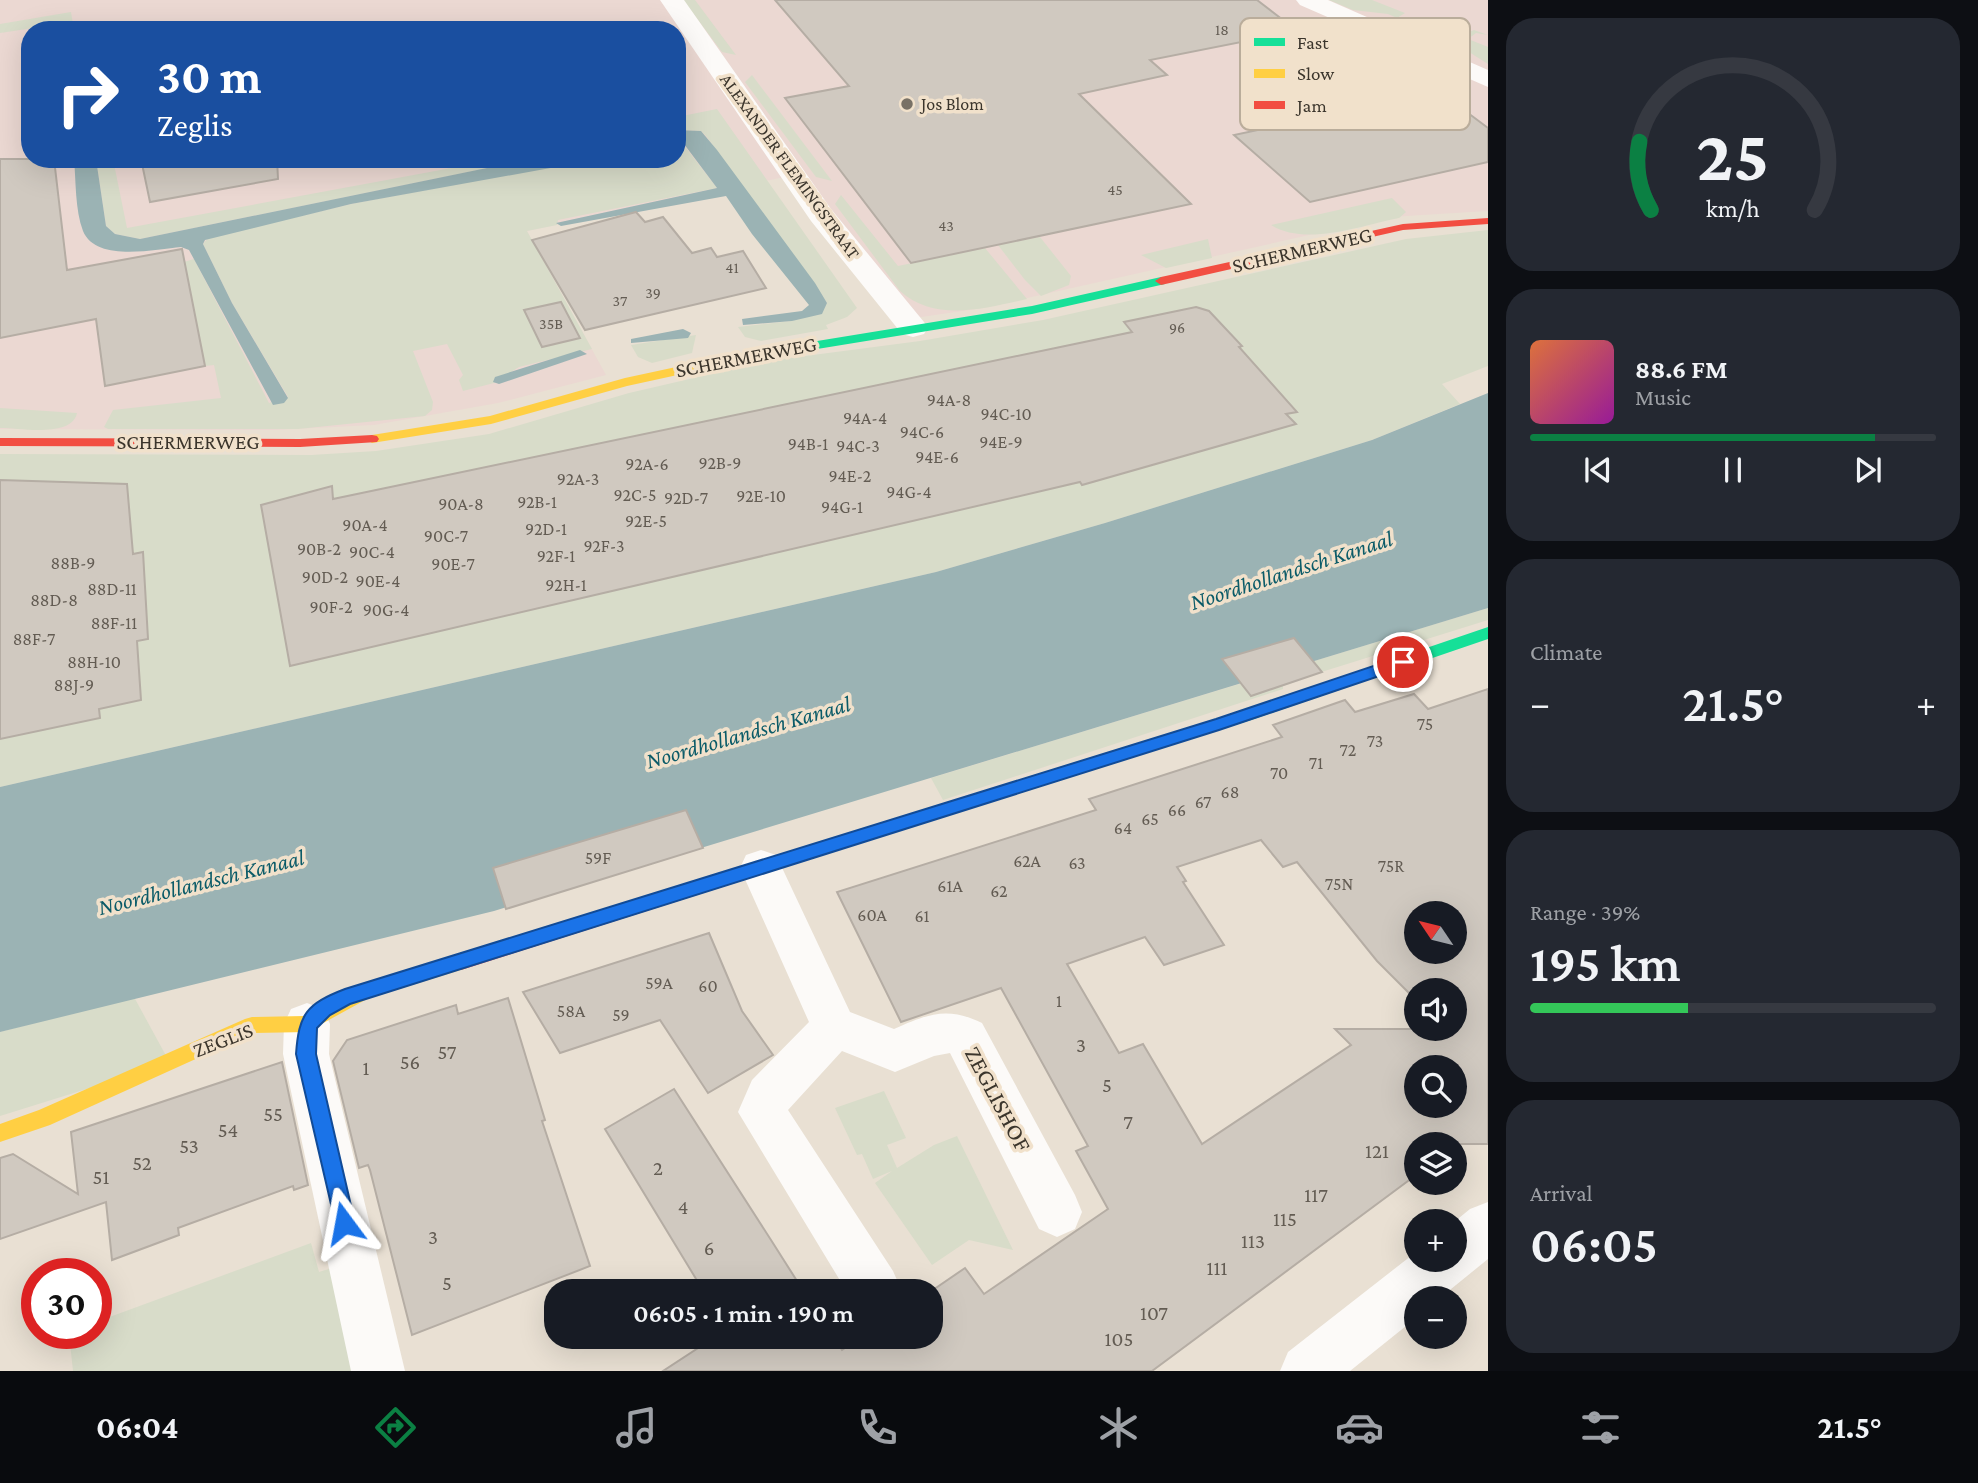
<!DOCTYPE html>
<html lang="en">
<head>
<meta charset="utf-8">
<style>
  body { margin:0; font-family:"Crimson Pro",serif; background:#242831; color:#f1f3f6; height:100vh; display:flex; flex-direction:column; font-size:26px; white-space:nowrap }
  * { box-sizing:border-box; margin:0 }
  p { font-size:23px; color:#9ea1a6 }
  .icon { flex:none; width:38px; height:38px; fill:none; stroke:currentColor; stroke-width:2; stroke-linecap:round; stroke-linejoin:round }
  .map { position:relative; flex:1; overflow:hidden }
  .sheet { display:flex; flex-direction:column; gap:18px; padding:18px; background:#0d0f14; width:490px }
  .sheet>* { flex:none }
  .banner { position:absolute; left:21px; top:21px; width:665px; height:147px; border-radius:28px; box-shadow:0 7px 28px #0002; background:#1a4fa0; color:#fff; overflow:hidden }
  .needle { width:46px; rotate:305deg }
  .controls { position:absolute; left:1404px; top:901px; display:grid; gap:14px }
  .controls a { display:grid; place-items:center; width:63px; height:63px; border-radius:50%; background:#171b24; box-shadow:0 7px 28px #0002; font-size:35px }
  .speed { position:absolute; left:21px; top:1258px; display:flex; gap:14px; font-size:35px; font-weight:700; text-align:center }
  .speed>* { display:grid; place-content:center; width:91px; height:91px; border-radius:50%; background:#171b24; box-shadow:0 7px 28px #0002; line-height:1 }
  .speed .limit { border:10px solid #d22; background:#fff; color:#111 }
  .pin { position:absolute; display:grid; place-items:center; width:60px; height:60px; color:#fff; margin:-30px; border:4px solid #fff; border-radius:50%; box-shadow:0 2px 7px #0007 }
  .me { position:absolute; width:77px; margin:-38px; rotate:347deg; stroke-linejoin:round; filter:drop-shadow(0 0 5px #0008) }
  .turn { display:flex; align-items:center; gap:24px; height:147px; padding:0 21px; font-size:32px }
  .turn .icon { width:91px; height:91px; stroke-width:2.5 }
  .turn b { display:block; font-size:49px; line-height:60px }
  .big { font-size:52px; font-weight:600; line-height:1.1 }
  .sheet .widget { flex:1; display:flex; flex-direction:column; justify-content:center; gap:10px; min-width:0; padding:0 24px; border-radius:28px; background:#242831 }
  .sheet .dial { align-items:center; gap:0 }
  .dial svg { height:182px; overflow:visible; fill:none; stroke:#363941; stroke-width:7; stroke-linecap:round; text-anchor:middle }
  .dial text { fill:#f1f3f6; stroke:none }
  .song { display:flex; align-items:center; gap:21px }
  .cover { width:84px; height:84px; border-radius:10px; background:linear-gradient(135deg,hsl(20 70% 55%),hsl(300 70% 35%)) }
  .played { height:7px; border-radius:4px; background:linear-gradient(90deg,#0b8043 85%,#363941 85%) }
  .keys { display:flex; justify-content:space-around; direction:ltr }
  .heat { display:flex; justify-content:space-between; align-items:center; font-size:38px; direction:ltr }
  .charge { height:10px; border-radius:5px; background:linear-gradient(90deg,#34c759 39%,#363941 0) }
  .trip { position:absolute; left:544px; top:1279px; width:399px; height:70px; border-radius:28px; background:#171b24; box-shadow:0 7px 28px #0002; font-weight:600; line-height:70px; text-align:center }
  .tab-bar { display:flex; height:112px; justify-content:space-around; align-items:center; background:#090b0e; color:#9ea1a6 }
  .tab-bar .icon { width:49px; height:49px }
  .tab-bar .selected { color:#0b8043 }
  .tab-bar b { font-size:32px; color:#f1f3f6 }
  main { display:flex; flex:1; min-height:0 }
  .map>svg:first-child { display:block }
  .industrial { fill:#ebd8d2; fill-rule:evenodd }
  .green { fill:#d8dcc9 }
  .water { fill:#9bb3b4 }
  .building { fill:#d0c9c0; stroke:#b5ada4; stroke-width:2; fill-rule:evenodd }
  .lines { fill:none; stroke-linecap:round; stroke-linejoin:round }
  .street { fill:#fcfaf8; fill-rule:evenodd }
  .fast { fill:#16e098; fill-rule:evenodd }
  .slow { fill:#ffcf43; fill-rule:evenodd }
  .jam { fill:#f24e42; fill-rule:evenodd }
  .route { fill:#1a73e8; stroke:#114b97; stroke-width:2 }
  .poi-dot { fill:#787166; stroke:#f1e1cb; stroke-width:2.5 }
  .labels { text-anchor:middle; stroke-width:7; stroke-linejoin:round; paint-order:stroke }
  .far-number-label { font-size:16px; fill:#635c53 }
  .far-poi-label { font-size:18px; fill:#3b352c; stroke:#f1e1cb; text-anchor:start }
  .far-street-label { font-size:18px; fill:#3b352c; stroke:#f1e1cb }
  .number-label { font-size:18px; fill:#635c53 }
  .street-label { font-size:21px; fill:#3b352c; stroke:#f1e1cb }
  .near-number-label { font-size:21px; fill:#635c53 }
  .water-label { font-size:23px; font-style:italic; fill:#0b5b68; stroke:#f1e1cb }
  .near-street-label { font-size:24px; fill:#3b352c; stroke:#f1e1cb }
  .key { fill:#f1e1cb; stroke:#baad9b; stroke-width:2 }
  .key-label { font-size:19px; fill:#3b352c }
</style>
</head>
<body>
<main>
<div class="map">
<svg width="1488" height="1371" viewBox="0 0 1488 1371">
  <rect width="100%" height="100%" fill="#e9e0d3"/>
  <path class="industrial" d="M0,0H1488V211L1390,217L983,308L901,320L789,176L527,231L606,375L498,403L374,425L273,430L0,429ZM30,30H677V159H30Z"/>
  <g class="green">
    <polygon points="683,0 695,0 736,55 722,52"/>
    <polygon points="1329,0 1372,0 1405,13 1397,18 1388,14 1353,10"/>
    <polygon points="71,12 73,24 83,22 86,29 99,27 99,30 40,27 0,33 0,24"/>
    <polygon points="1474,30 1488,35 1476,33 1468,39 1488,47 1488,64 1450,40"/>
    <polygon points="752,75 832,181 816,177 745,82"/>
    <polygon points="717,109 857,308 847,317 826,325 828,329 761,341 745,337 738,327 792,321 827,303 706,136 701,131 677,130 677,117"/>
    <polygon points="683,144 717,188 558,220 557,225 527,231 592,349 519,367 494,383 463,391 459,380 463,375 447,344 413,351 433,402 432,410 425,416 298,429 108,429 104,427 113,410 221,398 214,365 205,366 184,262 194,259 269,403 288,397 232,303 203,244 208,238 351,204 520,172 600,159 677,159 677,145"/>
    <polygon points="96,159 113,159 127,228 500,159 532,159 140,239 115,234 106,226"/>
    <path d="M841,195L898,266L985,248L1027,299C986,308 935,323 900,291L835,204Z"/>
    <path d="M1392,198L1406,212L1399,218C1363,225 1306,247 1271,225Z"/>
    <polygon points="1488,230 1488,366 1442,384 1460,404 1372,440 1105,523 936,572 0,787 0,454 311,455 376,451 489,434 629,393 767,361 920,341 1043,320 1406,239"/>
    <polygon points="1040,237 1071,276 1069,285 1041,296 1025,280 998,245"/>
    <polygon points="1208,239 1212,258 1166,268 1141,255"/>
    <polygon points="696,335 692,353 652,363 638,357 631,345"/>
    <path d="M0,408L77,413C72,438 20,428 0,428Z"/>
    <polygon points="1488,608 1488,620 1283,684 1283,689 943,800 931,778"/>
    <polygon points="134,997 170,1063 0,1116 0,1032"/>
    <polygon points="884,1091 906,1138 887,1145 897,1168 934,1145 957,1136 1013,1250 969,1240 932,1265 875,1183 892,1171 873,1179 862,1154 857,1155 835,1108"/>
    <polygon points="311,1243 319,1272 332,1268 355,1371 73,1371 69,1334 96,1334 96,1322"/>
  </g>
  <g class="water">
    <polygon points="677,130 701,131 717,150 815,283 827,303 822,314 792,321 743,325 742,319 802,311 809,305 752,234 726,196 561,226 556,223 717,188 684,144 677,145"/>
    <path d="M74,159H96L106,226L115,234L140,239L531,159H600L351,204L205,240L203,244L232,303L288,398L284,403L273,405L189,250L181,247C156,249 96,263 83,231C75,210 76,181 74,159Z"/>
    <polygon points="683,329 691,333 688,338 631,343 631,339"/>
    <polygon points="580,350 587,354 499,384 493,382 495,377"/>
    <polygon points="1488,393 1488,608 494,911 0,1032 0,787 936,572 1105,523 1372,440"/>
  </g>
  <g class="building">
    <polygon points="775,0 1257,0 1326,53 1370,44 1435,93 1440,92 1488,128 1488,162 1310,202 1234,135 1329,115 1241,42 1150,60 1167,75 1079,94 1191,204 911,263 785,98 849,86"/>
    <polygon points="0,159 54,159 67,270 182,249 205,366 105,386 96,319 0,338"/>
    <polygon points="141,159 277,159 278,179 150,202"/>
    <polygon points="636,212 645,222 663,217 692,253 711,248 717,257 743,251 766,288 585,330 532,240"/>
    <polygon points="561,302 580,338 542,347 524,310"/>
    <polygon points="1196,307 1209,311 1242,346 1239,347 1297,412 1286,414 1296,424 1082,485 1080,482 290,666 261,505 332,486 333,499 1132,332 1124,322"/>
    <polygon points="0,480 127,484 133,554 143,552 148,639 137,641 141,700 99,709 100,718 0,739"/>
    <polygon points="1294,638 1322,672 1251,696 1222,659"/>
    <path d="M1488,689V1144H1416V1175L1152,1371H663L715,1337H833L842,1350L862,1337H931L930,1292L965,1268L984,1294L1108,1209L1076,1151L1088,1146L1001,988L901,1022L837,892L1096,810L1089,799L1282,737L1273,725L1345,700L1355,712L1414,694L1428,709ZM1261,840L1283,867L1297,862L1377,961L1416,1000V990H1454V1029H1335L1351,1045L1202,1144L1143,1044L1119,1053L1067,964L1145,937L1164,965L1224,945L1183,882L1186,881L1177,867ZM1416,914H1454V952H1416ZM1416,1068H1454V1106H1416Z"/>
    <polygon points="686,810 703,848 506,909 493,868"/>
    <polygon points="709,933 742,1011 773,1055 708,1093 660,1020 560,1053 523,992"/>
    <polygon points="508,998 545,1120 542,1121 590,1266 412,1335 370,1170 368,1165 359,1168 333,1061 347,1040 456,1005 458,1014"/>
    <polygon points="282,1062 308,1185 294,1190 293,1186 178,1228 179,1235 112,1260 106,1202 0,1239 0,1158 13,1154 78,1194 71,1132"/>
    <polygon points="674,1089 771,1240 804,1292 704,1292 605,1129"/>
  </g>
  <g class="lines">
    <g class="street">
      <polygon points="660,0 684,0 831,209 924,322 928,328 924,334 913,337 902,334 811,221"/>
      <polygon points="1296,0 1328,0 1488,70 1488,87 1300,5"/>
      <path d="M761,850L776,855L850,1012L894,1029C928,1014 947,1006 982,1023L1075,1195L1082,1212L1075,1229L1057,1237L1039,1229L950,1053L934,1056L895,1072L842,1051L788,1110L893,1271L901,1289L847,1292L738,1112L752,1080L809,1022L740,868L746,855Z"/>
      <polygon points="307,1003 323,1009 330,1024 329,1054 405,1371 351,1371 283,1054 284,1024 291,1009"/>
      <polygon points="1488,1202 1488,1259 1440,1298 1416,1298 1416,1318 1350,1371 1280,1371 1288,1352 1416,1252 1416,1260 1454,1260 1454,1222 1470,1209"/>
    </g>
    <g class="fast">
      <polygon points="1161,277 1165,278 1165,284 1032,314 732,363 726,359 732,355 1032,306"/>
      <polygon points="1488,627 1488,639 1251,720 912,827 906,825 904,820 906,815 912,813 1241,711"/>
    </g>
    <g class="slow">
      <polygon points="732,355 737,356 737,362 627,386 491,424 372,443 365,439 372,435 490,416 625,378"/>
      <polygon points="461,954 467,956 470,962 467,968 367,999 307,1032 253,1033 50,1125 0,1142 0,1124 39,1110 245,1019 252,1017 304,1016 334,996 353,987"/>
    </g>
    <g class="jam">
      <polygon points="1488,218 1488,224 1403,230 1161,285 1155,281 1161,277 1403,224"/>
      <polygon points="372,435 377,436 379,439 377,442 300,447 0,446 0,438 300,439"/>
      <polygon points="912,813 918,815 920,820 918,825 461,970 455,968 452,962 455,956 461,954"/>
    </g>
  </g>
  <path class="route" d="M1403,656L1411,662L1409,666L1219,730L350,1004L330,1015L317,1028L316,1054L355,1223L352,1230L344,1233L337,1230L296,1054C299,1014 306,1004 345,989L1216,719Z"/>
  <circle class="poi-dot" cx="907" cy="104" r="7"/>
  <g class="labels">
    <g class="far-number-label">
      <text x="1222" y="35">18</text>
      <text x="1115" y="195">45</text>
      <text x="946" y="231">43</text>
      <text x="732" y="273">41</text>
      <text x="653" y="298">39</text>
      <text x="620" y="306">37</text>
      <text x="551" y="329">35B</text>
      <text x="1177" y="333">96</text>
    </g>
    <g class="far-poi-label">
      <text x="921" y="110">Jos Blom</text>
    </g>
    <g class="far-street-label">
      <text transform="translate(790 166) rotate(54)" y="6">ALEXANDER FLEMINGSTRAAT</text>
    </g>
    <g class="number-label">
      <text x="949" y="406">94A-8</text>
      <text x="1006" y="420">94C-10</text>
      <text x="865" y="424">94A-4</text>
      <text x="922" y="438">94C-6</text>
      <text x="1001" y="448">94E-9</text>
      <text x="808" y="450">94B-1</text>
      <text x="858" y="452">94C-3</text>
      <text x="937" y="463">94E-6</text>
      <text x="720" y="469">92B-9</text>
      <text x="647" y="470">92A-6</text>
      <text x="850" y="482">94E-2</text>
      <text x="578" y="485">92A-3</text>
      <text x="909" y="498">94G-4</text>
      <text x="635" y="501">92C-5</text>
      <text x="761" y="502">92E-10</text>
      <text x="686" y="504">92D-7</text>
      <text x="537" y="508">92B-1</text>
      <text x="461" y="510">90A-8</text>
      <text x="842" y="513">94G-1</text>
      <text x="646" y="527">92E-5</text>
      <text x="365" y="531">90A-4</text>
      <text x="546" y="535">92D-1</text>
      <text x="446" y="542">90C-7</text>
      <text x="604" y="552">92F-3</text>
      <text x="319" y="555">90B-2</text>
      <text x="372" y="558">90C-4</text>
      <text x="556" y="562">92F-1</text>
      <text x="73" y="569">88B-9</text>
      <text x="453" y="570">90E-7</text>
      <text x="325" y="583">90D-2</text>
      <text x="378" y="587">90E-4</text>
      <text x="566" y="591">92H-1</text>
      <text x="112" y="595">88D-11</text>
      <text x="54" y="606">88D-8</text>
      <text x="331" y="613">90F-2</text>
      <text x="386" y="616">90G-4</text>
      <text x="114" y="629">88F-11</text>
      <text x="34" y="645">88F-7</text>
      <text x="94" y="668">88H-10</text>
      <text x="74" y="691">88J-9</text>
      <text x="1425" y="730">75</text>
      <text x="1375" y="747">73</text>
      <text x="1348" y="756">72</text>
      <text x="1316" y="769">71</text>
      <text x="1279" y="779">70</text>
      <text x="1230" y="798">68</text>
      <text x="1203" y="808">67</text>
      <text x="1177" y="816">66</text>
      <text x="1150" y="825">65</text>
      <text x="1123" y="834">64</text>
      <text x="598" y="864">59F</text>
      <text x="1027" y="867">62A</text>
      <text x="1077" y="869">63</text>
      <text x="1391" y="872">75R</text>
      <text x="1339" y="890">75N</text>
      <text x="950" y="892">61A</text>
      <text x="999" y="897">62</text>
      <text x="872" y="921">60A</text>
      <text x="922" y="922">61</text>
      <text x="659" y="989">59A</text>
      <text x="708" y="992">60</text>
      <text x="1059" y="1007">1</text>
      <text x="571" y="1017">58A</text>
      <text x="621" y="1021">59</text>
    </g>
    <g class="street-label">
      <text transform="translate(1302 250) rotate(-13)" y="7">SCHERMERWEG</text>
      <text transform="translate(746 357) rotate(-11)" y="7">SCHERMERWEG</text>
      <text x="188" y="449">SCHERMERWEG</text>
      <text transform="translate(223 1040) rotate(-21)" y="7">ZEGLIS</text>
    </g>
    <g class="near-number-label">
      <text x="1081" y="1052">3</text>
      <text x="447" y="1059">57</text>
      <text x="410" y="1069">56</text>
      <text x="366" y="1075">1</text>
      <text x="1107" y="1092">5</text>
      <text x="273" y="1121">55</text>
      <text x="1128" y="1129">7</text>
      <text x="228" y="1137">54</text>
      <text x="189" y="1153">53</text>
      <text x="1377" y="1158">121</text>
      <text x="142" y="1170">52</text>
      <text x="658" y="1175">2</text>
      <text x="101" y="1184">51</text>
      <text x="1316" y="1202">117</text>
      <text x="683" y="1214">4</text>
      <text x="1285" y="1226">115</text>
      <text x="433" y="1244">3</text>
      <text x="1253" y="1248">113</text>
      <text x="709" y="1255">6</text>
      <text x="1217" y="1275">111</text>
      <text x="447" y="1290">5</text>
      <text x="1154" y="1320">107</text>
      <text x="1119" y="1346">105</text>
    </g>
    <g class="water-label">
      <text transform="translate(1291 570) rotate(-18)" y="8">Noordhollandsch Kanaal</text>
      <text transform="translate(748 732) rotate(-16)" y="8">Noordhollandsch Kanaal</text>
      <text transform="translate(201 882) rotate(-14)" y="8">Noordhollandsch Kanaal</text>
    </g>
    <g class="near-street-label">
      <text transform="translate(998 1099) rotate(62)" y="8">ZEGLISHOF</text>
    </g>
  </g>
  <rect x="1240" y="18" width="230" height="112" rx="10" class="key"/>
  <rect x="1254" y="38" width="31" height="8" fill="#16e098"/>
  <rect x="1254" y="69" width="31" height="9" fill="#ffcf43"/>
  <rect x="1254" y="101" width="31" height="8" fill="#f24e42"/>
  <g class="key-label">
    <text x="1297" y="49">Fast</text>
    <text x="1297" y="80">Slow</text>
    <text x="1297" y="112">Jam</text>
  </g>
</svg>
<div class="controls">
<a><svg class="needle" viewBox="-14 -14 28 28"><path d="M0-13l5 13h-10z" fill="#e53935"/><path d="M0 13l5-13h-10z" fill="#9ea1a6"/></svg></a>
<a><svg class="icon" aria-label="sound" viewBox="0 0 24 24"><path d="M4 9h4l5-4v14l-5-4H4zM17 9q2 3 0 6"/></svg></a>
<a><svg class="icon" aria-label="search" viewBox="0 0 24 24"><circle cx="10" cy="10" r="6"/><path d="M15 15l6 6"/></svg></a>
<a><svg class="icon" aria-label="layers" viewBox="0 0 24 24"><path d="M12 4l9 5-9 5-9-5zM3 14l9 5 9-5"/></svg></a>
<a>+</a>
<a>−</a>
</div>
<div class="speed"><div class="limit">30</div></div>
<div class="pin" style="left:1403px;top:662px;background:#d93025"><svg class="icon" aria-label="arrive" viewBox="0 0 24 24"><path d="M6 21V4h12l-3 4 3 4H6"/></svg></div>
<svg class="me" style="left:344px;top:1223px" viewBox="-20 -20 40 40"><path d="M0-17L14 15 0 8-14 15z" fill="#1a73e8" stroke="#fff" stroke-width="4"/></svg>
<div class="trip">06:05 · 1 min · 190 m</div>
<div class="banner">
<div class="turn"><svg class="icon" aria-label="right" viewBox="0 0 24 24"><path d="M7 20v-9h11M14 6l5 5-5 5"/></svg><div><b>30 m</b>Zeglis</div></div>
</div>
</div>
<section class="sheet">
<div class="widget dial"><svg viewBox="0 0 100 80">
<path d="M14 69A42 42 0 1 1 86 69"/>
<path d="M14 69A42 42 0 0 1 9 39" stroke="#0b8043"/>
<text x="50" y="56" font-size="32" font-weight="700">25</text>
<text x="50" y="72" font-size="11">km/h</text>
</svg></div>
<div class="widget">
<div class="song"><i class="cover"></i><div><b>88.6 FM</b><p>Music</p></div></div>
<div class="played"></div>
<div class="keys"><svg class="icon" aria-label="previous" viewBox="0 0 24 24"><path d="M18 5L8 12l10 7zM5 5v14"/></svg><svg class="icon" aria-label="pause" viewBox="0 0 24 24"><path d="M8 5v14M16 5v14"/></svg><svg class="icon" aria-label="next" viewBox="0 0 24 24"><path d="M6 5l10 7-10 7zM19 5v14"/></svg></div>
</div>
<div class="widget"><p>Climate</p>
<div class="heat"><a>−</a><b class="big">21.5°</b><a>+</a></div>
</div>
<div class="widget"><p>Range · 39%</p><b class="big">195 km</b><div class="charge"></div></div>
<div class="widget"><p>Arrival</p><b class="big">06:05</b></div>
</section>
</main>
<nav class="tab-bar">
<b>06:04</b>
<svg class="icon selected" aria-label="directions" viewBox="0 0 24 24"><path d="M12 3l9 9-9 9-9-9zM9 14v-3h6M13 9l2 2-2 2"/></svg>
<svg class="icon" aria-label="music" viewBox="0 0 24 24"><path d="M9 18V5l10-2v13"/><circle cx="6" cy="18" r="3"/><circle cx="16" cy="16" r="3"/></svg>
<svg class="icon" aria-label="phone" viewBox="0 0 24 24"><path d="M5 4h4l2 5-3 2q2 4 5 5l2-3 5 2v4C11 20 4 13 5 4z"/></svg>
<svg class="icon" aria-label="climate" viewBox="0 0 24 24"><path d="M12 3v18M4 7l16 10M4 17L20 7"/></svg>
<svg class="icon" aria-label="car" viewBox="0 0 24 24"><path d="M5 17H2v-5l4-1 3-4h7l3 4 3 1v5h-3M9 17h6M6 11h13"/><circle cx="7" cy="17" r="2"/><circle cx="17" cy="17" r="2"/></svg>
<svg class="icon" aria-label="filters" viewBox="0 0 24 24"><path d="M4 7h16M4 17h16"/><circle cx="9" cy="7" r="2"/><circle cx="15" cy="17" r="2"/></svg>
<b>21.5°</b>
</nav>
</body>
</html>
